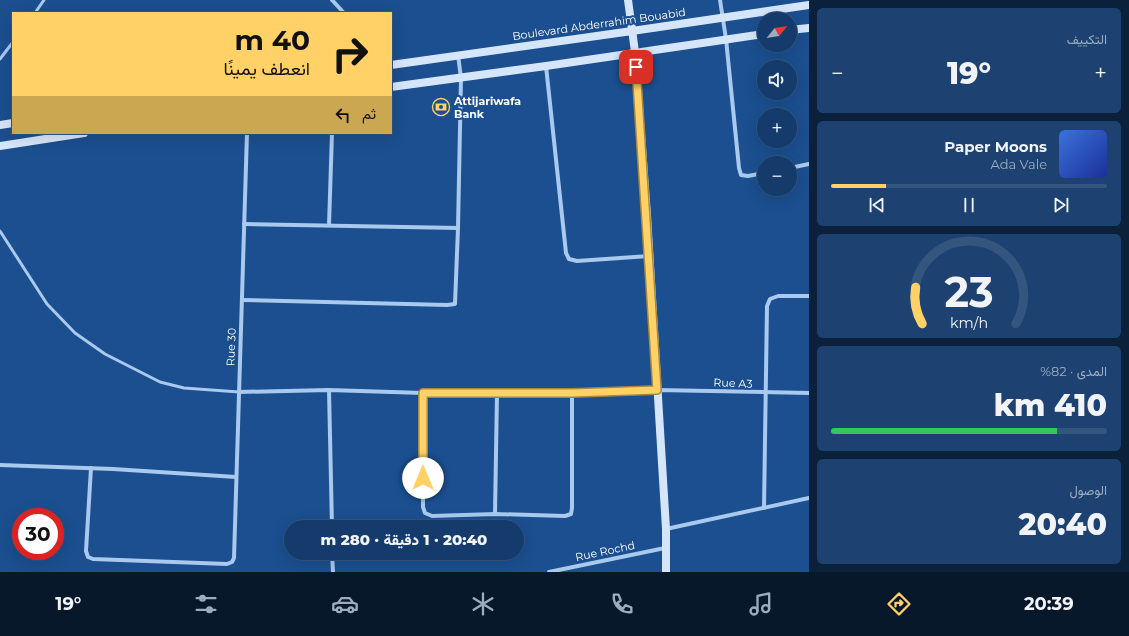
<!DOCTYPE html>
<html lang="ar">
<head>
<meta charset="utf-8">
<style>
  body { margin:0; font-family:Montserrat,Vazirmatn,sans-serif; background:#1d4271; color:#f1f3f6; direction:rtl; height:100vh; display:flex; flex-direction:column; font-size:15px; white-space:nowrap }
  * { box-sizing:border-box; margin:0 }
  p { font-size:13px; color:#9dadc1 }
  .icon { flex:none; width:22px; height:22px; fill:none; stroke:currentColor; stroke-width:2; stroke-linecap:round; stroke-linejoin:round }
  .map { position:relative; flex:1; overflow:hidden; direction:ltr }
  .details { display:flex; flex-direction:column; gap:8px; padding:8px; background:#0b203b; width:320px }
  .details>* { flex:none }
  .banner { position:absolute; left:12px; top:12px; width:380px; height:122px; border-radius:0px; box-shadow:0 4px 16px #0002,0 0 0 1px #33557e; direction:rtl; background:#ffd166; color:#111; overflow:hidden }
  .needle { width:26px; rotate:60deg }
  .controls { position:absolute; left:757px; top:12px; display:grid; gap:8px }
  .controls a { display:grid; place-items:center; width:40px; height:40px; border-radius:50%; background:#143b6b; box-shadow:0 4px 16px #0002,0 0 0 1px #33557e; font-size:20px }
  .speed { position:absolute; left:12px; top:508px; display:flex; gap:8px; font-size:20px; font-weight:700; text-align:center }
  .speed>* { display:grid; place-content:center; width:52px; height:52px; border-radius:50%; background:#143b6b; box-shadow:0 4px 16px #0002,0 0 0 1px #33557e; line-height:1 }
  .speed .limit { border:6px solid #d22; background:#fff; color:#111 }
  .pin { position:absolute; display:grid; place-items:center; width:34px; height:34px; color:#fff; margin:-17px; border-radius:8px; box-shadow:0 2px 6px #0006 }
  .me { position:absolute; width:44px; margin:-22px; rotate:0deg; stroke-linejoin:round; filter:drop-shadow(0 0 3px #0008) }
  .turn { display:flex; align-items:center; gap:14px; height:84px; padding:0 16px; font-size:18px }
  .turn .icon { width:52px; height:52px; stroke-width:2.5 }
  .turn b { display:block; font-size:28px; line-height:34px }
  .then { display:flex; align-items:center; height:38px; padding:0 16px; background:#0003; gap:8px; font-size:15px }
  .big { font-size:30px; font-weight:800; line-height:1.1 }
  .details .tile { flex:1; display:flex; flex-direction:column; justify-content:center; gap:6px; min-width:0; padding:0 14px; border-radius:6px; background:#1d4271 }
  .details .dial { align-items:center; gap:0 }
  .dial svg { height:104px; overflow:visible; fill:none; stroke:#33557e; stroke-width:7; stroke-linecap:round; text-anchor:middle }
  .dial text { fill:#f1f3f6; stroke:none }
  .song { display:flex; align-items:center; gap:12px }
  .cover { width:48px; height:48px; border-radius:6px; background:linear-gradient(135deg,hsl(220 70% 55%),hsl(230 70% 35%)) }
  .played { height:4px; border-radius:2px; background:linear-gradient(90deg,#ffd166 20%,#33557e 20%) }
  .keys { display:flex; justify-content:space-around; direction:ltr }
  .heat { display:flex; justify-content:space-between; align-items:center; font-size:22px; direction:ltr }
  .charge { height:6px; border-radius:3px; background:linear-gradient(90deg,#34c759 82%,#33557e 0) }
  .trip { position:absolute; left:284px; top:520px; width:240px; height:40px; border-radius:20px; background:#143b6b; box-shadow:0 4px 16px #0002,0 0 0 1px #33557e; font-weight:800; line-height:40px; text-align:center; direction:rtl }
  .dock { display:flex; height:64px; justify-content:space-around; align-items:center; background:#08182b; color:#9dadc1 }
  .dock .icon { width:28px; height:28px }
  .dock .active { color:#ffd166 }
  .dock b { font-size:18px; color:#f1f3f6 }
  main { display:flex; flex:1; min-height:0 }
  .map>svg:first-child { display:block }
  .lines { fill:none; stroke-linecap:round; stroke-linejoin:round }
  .lane { stroke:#a9c9ee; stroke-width:3 }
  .street { stroke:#a9c9ee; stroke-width:4 }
  .secondary { stroke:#d6e6fa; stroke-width:8 }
  .route-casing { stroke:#a68842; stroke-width:10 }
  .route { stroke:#ffd166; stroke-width:7 }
  .labels { text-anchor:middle; stroke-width:4; stroke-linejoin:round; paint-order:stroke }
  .street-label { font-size:11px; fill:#fff; stroke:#1b4f8f }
  .poi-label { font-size:11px; font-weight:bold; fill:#fff; stroke:#1b4f8f; text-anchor:start }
</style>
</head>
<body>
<main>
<section class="details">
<div class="tile"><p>التكييف</p>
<div class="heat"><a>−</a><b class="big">19°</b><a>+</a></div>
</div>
<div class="tile">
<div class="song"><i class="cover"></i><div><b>Paper Moons</b><p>Ada Vale</p></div></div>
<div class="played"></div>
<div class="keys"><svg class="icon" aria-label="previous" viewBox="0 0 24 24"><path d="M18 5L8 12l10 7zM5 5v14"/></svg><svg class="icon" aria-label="pause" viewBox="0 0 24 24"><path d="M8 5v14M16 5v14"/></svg><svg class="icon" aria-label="next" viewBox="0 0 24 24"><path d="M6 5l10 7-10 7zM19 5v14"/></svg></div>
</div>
<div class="tile dial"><svg viewBox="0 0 100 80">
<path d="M14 69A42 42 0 1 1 86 69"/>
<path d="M14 69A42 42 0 0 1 9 41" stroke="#ffd166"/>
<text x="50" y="56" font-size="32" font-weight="700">23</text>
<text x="50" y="72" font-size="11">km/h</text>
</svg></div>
<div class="tile"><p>المدى · 82%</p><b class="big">410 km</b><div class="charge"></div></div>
<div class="tile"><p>الوصول</p><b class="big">20:40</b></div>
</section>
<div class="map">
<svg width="809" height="572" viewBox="0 0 809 572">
  <rect width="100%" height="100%" fill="#1b4f8f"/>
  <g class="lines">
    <g class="lane">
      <polyline points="35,13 44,0"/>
      <polyline points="0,59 13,42"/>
      <polyline points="0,231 47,304 75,333 105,354 160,382 184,388 239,392"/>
    </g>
    <g class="street">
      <polyline points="332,0 344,13"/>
      <polyline points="720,0 726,39 739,168 741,175 748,176 764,173"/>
      <polyline points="546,66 566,253 569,259 577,261 649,256"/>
      <polyline points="790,168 809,164"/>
      <polyline points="244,224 458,228"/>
      <polyline points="329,225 332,133"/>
      <polyline points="242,300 447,305 455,304 458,228 461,78 458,55"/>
      <polyline points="329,390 332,527"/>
      <polyline points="239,392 329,390 423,393 572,393 657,390 809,393"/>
      <polyline points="423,393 423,507 425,513 432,516 495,514 565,516 571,514 572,508 572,393"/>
      <polyline points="0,465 113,469 236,477"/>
      <polyline points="91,468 86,551 88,557 93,559 227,564 232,562 234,558 247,133"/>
      <polyline points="764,508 767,306 770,299 778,296 809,296"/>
      <polyline points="495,514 497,393"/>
      <polyline points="666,529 809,498"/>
      <polyline points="332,553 333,572"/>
      <polyline points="549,572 665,548"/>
    </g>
    <g class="secondary">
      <polyline points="628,0 635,52 647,215 666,529 666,572"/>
      <polyline points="790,30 809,28"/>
      <polyline points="391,65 632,31 809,5"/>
      <polyline points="391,87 546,66 764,34"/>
      <polyline points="0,125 13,123"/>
      <polyline points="0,146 84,133"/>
    </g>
  </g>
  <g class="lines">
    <g class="route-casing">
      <polyline id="route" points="423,478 423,393 572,393 657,390 636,67"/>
    </g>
    <use href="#route" class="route"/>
  </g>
  <defs>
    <g id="bank-ring" transform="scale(0.9)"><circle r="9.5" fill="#1b4f8f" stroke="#ffd166" stroke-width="1.5"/><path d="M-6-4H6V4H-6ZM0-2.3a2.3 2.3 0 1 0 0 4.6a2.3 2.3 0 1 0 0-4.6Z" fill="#ffd166"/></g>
  </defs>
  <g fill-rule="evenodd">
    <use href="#bank-ring" x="441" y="107"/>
  </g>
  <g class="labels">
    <g class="street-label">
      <text transform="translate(599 24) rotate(-8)" y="4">Boulevard Abderrahim Bouabid</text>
      <text transform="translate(231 347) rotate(-88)" y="4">Rue 30</text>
      <text transform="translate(733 383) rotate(2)" y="4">Rue A3</text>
      <text transform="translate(605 551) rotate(-12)" y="4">Rue Rochd</text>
    </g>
    <g class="poi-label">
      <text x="454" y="105">Attijariwafa<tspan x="454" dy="13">Bank</tspan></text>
    </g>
  </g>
</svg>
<div class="controls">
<a><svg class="needle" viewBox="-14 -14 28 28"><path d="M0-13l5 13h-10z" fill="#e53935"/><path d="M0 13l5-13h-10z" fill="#9dadc1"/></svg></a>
<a><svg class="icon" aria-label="sound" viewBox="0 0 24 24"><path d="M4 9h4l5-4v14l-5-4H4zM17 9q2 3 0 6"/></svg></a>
<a>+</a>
<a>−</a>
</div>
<div class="speed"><div class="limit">30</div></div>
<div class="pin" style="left:636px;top:67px;background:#d93025"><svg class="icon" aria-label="arrive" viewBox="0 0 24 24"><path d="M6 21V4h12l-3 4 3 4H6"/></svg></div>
<svg class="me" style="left:423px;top:478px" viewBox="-20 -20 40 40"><circle r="19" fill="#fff"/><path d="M0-13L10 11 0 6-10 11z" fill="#ffd166"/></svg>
<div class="trip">20:40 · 1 دقيقة · 280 m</div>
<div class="banner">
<div class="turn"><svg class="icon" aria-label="right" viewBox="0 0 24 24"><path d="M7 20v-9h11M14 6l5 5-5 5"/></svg><div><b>40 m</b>انعطف يمينًا</div></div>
<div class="then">ثم<svg class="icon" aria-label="left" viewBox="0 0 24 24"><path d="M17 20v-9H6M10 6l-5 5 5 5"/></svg></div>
</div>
</div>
</main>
<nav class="dock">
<b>20:39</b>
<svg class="icon active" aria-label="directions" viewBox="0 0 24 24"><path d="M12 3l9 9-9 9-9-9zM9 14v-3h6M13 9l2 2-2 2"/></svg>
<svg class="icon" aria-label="music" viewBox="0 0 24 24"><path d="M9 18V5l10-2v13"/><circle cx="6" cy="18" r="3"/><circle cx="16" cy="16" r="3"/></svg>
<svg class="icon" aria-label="phone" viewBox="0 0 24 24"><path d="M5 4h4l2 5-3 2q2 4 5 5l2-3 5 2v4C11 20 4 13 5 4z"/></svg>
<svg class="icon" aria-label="climate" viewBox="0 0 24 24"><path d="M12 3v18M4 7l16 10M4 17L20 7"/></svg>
<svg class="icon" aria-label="car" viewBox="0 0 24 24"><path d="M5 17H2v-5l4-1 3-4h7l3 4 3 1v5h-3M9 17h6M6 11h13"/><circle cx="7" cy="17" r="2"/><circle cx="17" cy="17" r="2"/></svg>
<svg class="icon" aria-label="filters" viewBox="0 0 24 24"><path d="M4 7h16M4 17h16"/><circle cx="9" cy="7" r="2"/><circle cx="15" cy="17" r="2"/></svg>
<b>19°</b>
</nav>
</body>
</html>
